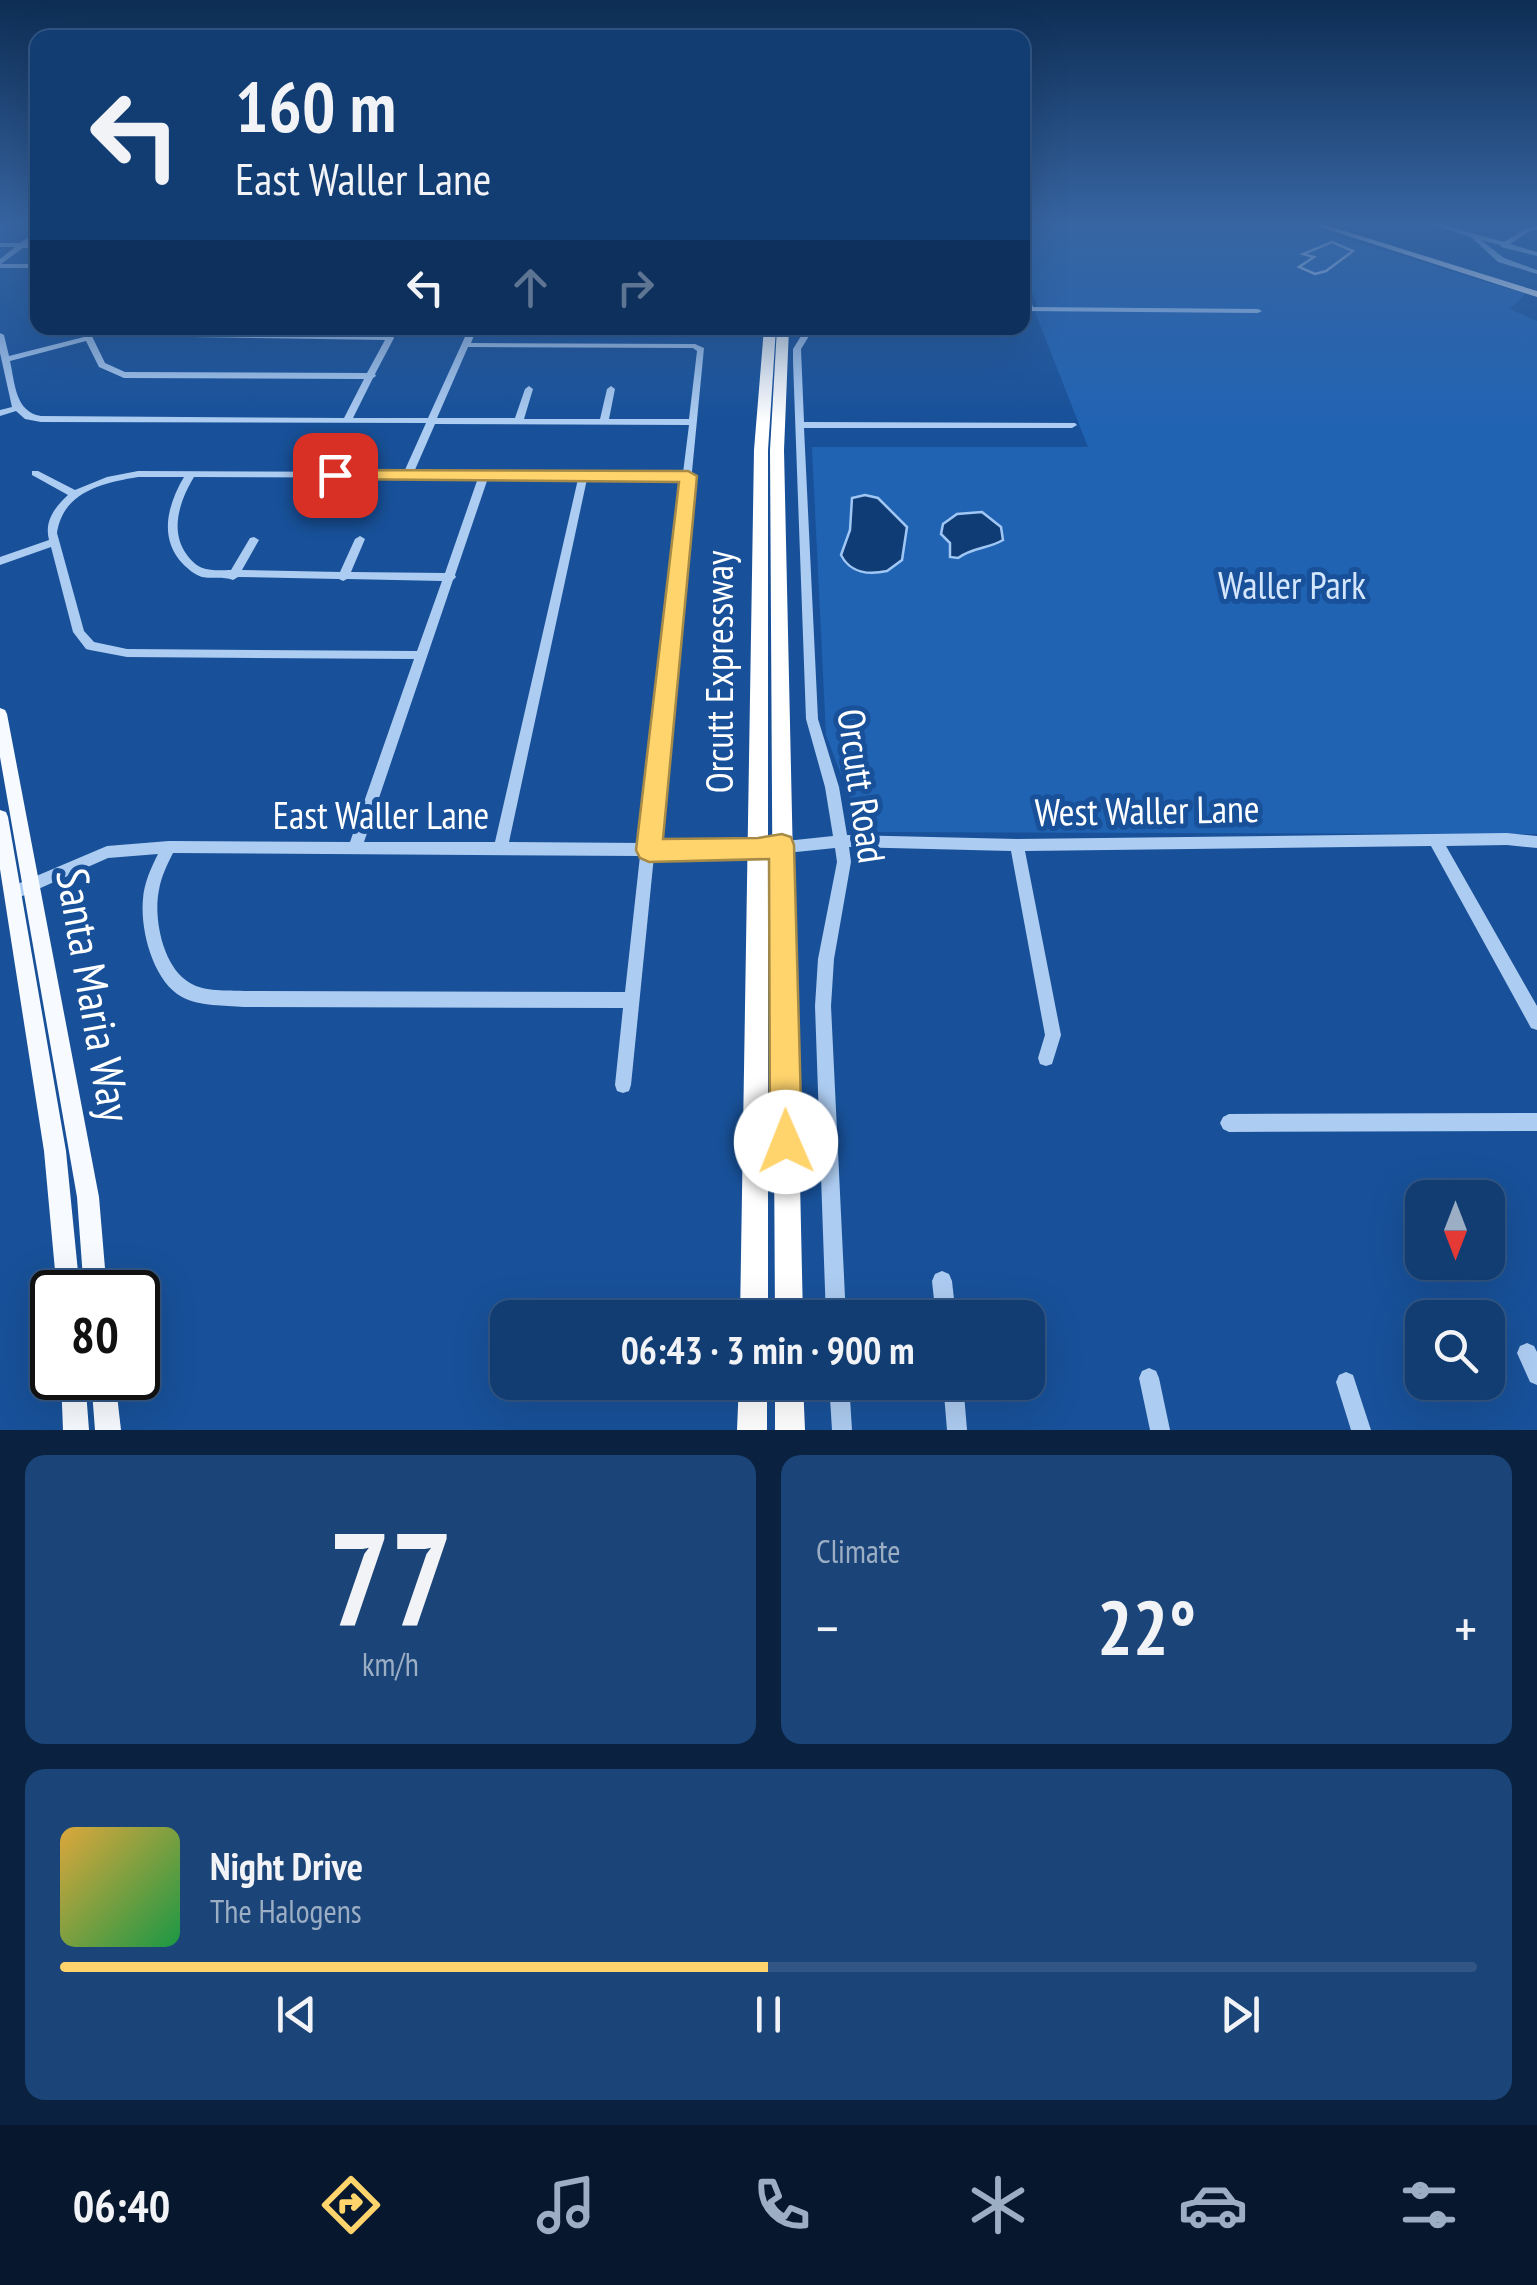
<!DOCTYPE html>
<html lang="en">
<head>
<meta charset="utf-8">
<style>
  body { margin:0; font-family:"PT Sans Narrow",sans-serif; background:#1b4478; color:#f1f3f6; height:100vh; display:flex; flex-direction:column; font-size:38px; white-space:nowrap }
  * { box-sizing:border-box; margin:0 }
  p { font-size:32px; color:#9caec4 }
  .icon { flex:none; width:55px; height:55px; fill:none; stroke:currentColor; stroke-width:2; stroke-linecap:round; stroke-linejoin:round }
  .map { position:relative; height:1430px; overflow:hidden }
  .drawer { display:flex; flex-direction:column; gap:25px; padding:25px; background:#0a223f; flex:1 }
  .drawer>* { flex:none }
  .banner { position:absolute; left:30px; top:30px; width:1000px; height:305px; border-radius:20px; box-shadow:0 10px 40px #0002,0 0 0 2px #315685; background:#123d73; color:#f1f3f6; overflow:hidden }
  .needle { width:65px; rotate:180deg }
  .fabs { position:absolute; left:1405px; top:1180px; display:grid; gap:20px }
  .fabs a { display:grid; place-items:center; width:100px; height:100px; border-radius:20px; background:#123d73; box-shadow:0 10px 40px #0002,0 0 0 2px #315685; font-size:50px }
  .speed { position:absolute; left:30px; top:1270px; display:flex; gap:20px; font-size:50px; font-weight:700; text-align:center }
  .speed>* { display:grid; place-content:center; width:130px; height:130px; border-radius:50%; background:#123d73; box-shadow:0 10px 40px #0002,0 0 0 2px #315685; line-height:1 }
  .speed .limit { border:5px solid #111; border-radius:15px; background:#fff; color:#111 }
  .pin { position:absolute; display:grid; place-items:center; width:85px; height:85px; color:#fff; margin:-42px; border-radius:20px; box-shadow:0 5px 15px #0006 }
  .me { position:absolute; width:110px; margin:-55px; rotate:359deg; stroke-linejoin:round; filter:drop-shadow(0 0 8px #0008) }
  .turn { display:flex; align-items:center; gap:35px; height:210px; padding:0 40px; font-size:45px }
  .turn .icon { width:130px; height:130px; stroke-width:2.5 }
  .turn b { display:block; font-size:70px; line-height:85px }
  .lanes { display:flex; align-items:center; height:95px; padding:0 40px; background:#0003; justify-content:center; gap:50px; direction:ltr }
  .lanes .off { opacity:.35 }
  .big { font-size:75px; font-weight:700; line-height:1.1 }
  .drawer .card { flex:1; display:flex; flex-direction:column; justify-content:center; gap:15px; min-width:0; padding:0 35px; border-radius:20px; background:#1b4478 }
  .drawer .dial { align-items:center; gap:0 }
  .dial b { font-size:130px; line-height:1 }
  .song { display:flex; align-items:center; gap:30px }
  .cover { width:120px; height:120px; border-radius:15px; background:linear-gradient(135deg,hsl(40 70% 55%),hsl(140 70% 35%)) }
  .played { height:10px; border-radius:5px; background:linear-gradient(90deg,#ffd46d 50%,#315685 50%) }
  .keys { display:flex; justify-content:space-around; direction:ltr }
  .heat { display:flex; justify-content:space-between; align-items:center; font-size:55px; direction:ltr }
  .drawer .tiles { flex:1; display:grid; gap:25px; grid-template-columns:1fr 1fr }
  .card:last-child { grid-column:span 2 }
  .trip { position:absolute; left:490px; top:1300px; width:555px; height:100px; border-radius:20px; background:#123d73; box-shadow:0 10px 40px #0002,0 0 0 2px #315685; font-weight:700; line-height:100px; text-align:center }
  .tab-bar { display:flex; height:160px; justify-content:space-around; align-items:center; background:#07182e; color:#9caec4 }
  .tab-bar .icon { width:70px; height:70px }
  .tab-bar .current { color:#ffd46d }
  .tab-bar b { font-size:45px; color:#f1f3f6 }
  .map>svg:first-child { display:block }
  .green { fill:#2163b3 }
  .water { fill:#103c76; stroke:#a0c7f4; stroke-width:2.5 }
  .building { fill:#2768b7; stroke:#d4e6fc; stroke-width:2.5 }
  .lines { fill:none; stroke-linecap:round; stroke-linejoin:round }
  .minor { fill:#adccf1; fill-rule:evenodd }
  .major { fill:#f7faff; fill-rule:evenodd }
  .highway { fill:#fff; fill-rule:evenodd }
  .route { fill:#ffd46d; stroke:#a68a47; stroke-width:2.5 }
  .labels { text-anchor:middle; stroke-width:10; stroke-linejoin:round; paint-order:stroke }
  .park-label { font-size:38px; fill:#d4e6fc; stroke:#185199 }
  .street-label { font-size:38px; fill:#fff; stroke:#185199 }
  .near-street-label { font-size:45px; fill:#fff; stroke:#185199 }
</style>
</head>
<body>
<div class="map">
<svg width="1537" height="1430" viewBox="0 0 1537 1430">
  <rect width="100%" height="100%" fill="#185199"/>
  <polygon class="green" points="1023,222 1292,222 1525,294 1510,309 1537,321 1537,834 871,832 857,816 826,735 812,447 1088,447 1035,312 1037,305 1024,271"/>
  <g class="water">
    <path d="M865,495L878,498L907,527L902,560L887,571C869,575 850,573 841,555L850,530L852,498Z"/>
    <path d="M982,512L1001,527L1003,540C988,549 973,547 958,558L950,557V543L941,534L943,524L957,514Z"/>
  </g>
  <polygon class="building" points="1332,242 1353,251 1326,271 1315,274 1299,267 1314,257 1303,254"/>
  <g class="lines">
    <g class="minor">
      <polygon points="1423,222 1432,222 1504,242 1526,228 1537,226 1537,230 1530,231 1510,244 1537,252 1537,256 1501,247 1500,245 1481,240 1504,258 1537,270 1537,274 1498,262 1471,237"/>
      <polygon points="38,231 38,237 28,244 38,244 38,248 23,248 1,264 38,264 38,268 0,268 0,259 15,247 0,247 0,243 20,243"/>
      <polygon points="1022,286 1026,288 1033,307 1258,309 1262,311 1258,313 1022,311 1022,307 1025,307 1022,299"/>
      <path d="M80,328H88L105,363L125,372L367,373L385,340L192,337L174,328H183L193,333L393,336L394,338L375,374L376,376L373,378L353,418H428L469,328H477L471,343L695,344L704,348L656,843L758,844L833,836L825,787L806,719L793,361V349L806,328H814L801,349L804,422L1075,423L1077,425L1072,428H804L818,719L839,787L847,835L1017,839L1507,833L1537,836V848L1507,845L1446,846L1537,1006V1030L1531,1028L1431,846L1025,851L1061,1035L1052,1064L1046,1066L1040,1064L1038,1058L1045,1035L1011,851L849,847L851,862L834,959L831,1006L846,1318H826L815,1006L818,959L837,862L835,848L758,856H654L631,1085L629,1091L623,1093L617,1091L615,1085L623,1008L244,1007C224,1005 201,1007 182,997C153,981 140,930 143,899C144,883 151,868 158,854L108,858L18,898L13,900L8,898L6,893L8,888L107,846L169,841L350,842L414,659L127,657L90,650L86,649L73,632L51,547L0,565V557L49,540C44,521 55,507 68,495L32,475V471H38L75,490L107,477L138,471L404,472L426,423L41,422L25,419L16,411L0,416V410L12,407L0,353V333L4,335L9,356L84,337ZM86,341L99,367L124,378L364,379L344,418L41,416C15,412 15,383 10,361ZM468,347L693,348L697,351L689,419H609L615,389L611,386L607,389L600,419H524L533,389L529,386L525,389L515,418H437ZM435,424L689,425L683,473L414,472ZM138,477H184C168,504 158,538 183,564C188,569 195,575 202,577C213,579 223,576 233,580L238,577L339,579L343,581L347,579L442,581L417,651L127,649L94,642L84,631L57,533C63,492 102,483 138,477ZM194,477L478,478L445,573L351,572L365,539L360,536L355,539L340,572L242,570L259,540L254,537L250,538L231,570C224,570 214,571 206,569C199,568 191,561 187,555C169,531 180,500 194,477ZM488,478L578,479L495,842H364L453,580L456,577L455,575ZM587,479H682L642,843L509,842ZM173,853L640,856L625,992L244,991C227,990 205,992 190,983C163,968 153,918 159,890C161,877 167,865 173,853Z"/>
      <polygon points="1537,1113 1537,1131 1229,1132 1223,1129 1220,1123 1223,1117 1229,1114"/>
      <polygon points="942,1271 949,1274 952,1281 956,1318 936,1318 932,1281 935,1274"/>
      <polygon points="1527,1343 1534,1346 1537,1352 1537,1385 1530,1382 1517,1353 1520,1346"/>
      <polygon points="1149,1368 1156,1371 1159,1378 1170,1430 1150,1430 1139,1378 1142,1371"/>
      <polygon points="1346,1372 1353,1375 1371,1430 1351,1430 1336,1382 1339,1375"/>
      <polygon points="829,1382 849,1382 852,1430 832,1430"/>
      <polygon points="943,1382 963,1382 967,1430 947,1430"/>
    </g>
    <g class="major">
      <polygon points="1305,222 1316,222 1537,291 1537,297"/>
      <polygon points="0,708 5,710 7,714 99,1197 107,1292 84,1292 77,1197 0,757"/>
      <polygon points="0,810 6,812 8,817 66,1151 80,1292 57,1292 44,1151 0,869"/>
      <polygon points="61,1378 85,1378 89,1430 63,1430"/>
      <polygon points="91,1378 115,1378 121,1430 95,1430"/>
    </g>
    <g class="highway">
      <polygon points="764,328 776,328 768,450 768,1318 740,1318 754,450"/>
      <polygon points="777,328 789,328 784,450 803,1318 775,1318 770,450"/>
      <polygon points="739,1382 767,1382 767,1430 737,1430"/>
      <polygon points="775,1382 803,1382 805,1430 775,1430"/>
    </g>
  </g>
  <linearGradient id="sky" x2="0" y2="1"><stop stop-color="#0d2d54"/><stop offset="0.53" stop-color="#3765a2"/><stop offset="1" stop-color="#3765a2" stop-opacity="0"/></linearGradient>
  <rect width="1537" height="422" fill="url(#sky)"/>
  <polygon class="route" points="335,470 688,471 697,476 663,839 758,838 782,834 791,837 794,845 802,1142 797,1153 786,1157 775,1153 770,1142 769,859 649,862 640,858 636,850 679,482 329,479 329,471"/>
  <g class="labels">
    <g class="park-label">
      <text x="1292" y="599">Waller Park</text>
    </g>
    <g class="street-label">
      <text transform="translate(720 672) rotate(-90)" y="13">Orcutt Expressway</text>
      <text transform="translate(861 786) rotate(82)" y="13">Orcutt Road</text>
      <text transform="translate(1147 811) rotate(-1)" y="13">West Waller Lane</text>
      <text x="381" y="829">East Waller Lane</text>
    </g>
    <g class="near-street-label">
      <text transform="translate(94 995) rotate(80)" y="16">Santa Maria Way</text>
    </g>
  </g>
</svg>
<div class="fabs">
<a><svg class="needle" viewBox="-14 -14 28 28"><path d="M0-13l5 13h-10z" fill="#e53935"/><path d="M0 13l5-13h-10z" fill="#9caec4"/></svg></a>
<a><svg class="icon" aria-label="search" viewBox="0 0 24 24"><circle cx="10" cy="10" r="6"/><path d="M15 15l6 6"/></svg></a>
</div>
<div class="speed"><div class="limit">80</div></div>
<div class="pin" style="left:335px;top:475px;background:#d93025"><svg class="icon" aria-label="arrive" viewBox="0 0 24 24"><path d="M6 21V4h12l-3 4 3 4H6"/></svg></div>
<svg class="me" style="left:786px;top:1142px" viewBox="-20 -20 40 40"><circle r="19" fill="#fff"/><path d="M0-13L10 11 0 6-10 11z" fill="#ffd46d"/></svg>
<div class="trip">06:43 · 3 min · 900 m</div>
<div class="banner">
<div class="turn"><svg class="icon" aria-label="left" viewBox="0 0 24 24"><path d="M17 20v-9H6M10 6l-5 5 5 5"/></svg><div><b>160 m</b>East Waller Lane</div></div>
<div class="lanes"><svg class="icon" aria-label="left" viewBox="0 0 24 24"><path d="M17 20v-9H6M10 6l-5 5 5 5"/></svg><svg class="icon off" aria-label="ahead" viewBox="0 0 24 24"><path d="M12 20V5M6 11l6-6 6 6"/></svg><svg class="icon off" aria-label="right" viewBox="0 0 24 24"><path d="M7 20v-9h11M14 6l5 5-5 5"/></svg></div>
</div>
</div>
<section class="drawer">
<div class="tiles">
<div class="card dial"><b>77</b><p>km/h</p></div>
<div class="card"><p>Climate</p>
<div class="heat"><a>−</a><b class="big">22°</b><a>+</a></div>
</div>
<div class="card">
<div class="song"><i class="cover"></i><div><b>Night Drive</b><p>The Halogens</p></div></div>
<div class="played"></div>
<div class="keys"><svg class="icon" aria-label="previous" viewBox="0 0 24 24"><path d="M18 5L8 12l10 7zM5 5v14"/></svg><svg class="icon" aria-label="pause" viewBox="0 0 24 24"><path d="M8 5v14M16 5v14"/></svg><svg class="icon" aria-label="next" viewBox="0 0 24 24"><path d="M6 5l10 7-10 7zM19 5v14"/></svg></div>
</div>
</div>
</section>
<nav class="tab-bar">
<b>06:40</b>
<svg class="icon current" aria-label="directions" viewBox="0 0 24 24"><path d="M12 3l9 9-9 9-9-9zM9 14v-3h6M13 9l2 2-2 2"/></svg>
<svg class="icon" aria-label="music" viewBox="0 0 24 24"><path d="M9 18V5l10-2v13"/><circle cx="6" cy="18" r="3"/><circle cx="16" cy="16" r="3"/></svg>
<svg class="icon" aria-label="phone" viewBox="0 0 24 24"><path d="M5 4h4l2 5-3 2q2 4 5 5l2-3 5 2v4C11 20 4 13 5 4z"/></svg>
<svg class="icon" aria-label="climate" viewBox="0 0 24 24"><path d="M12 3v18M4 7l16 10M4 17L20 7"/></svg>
<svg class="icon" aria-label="car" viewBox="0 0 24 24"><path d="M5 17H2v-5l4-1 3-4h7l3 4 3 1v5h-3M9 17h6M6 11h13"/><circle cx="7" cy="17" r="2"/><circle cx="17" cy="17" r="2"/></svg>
<svg class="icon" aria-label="filters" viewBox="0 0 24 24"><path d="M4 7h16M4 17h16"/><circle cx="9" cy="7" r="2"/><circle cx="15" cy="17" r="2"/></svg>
</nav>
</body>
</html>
